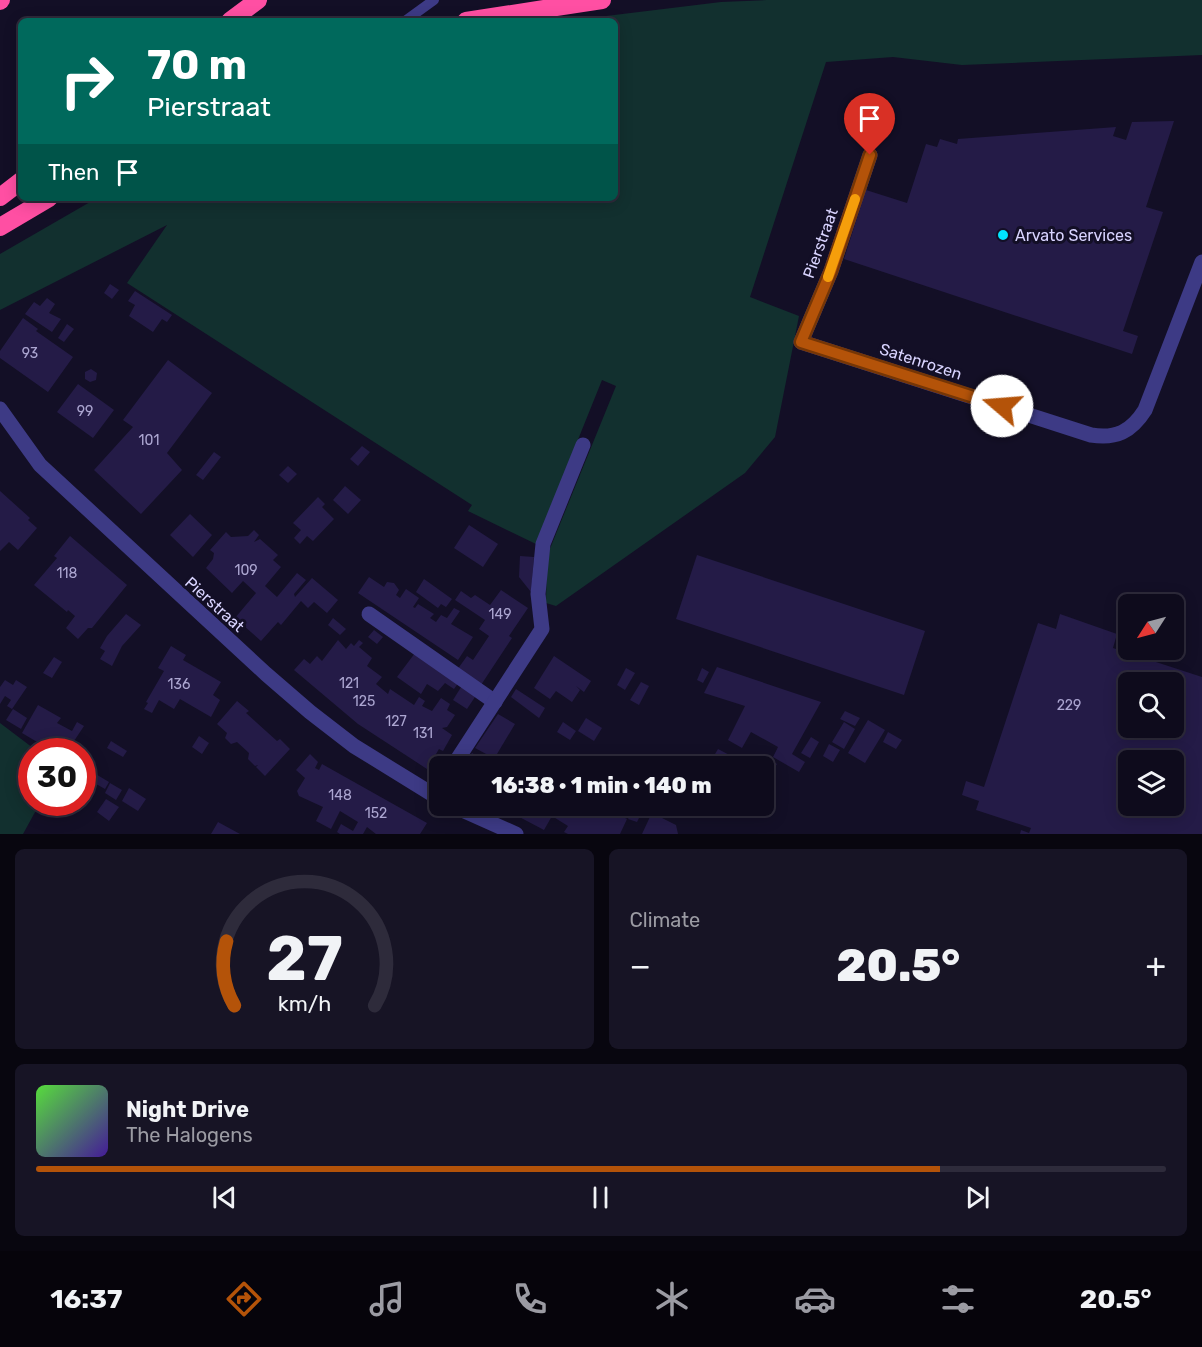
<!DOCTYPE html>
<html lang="en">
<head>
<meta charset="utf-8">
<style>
  body { margin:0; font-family:Rubik,sans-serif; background:#171425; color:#f1f3f6; height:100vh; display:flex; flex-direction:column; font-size:22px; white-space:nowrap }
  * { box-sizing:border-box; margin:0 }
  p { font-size:20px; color:#9b9ba3 }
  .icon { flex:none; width:33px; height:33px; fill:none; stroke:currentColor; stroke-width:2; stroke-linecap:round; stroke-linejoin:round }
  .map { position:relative; height:834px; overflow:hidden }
  .drawer { display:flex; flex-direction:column; gap:15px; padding:15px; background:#08060f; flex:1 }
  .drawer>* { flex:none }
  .guide { position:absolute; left:18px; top:18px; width:600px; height:183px; border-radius:9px; box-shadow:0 3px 15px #0003,0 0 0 2px #2e2b3b; background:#00695c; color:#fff; overflow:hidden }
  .needle { width:39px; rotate:234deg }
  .buttons { position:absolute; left:1118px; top:594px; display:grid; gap:12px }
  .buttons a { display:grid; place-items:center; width:66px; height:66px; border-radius:9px; background:#0e0b1c; box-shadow:0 3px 15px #0003,0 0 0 2px #2e2b3b; font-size:30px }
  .speed { position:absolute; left:18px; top:738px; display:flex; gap:12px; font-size:30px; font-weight:700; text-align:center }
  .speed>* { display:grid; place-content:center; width:78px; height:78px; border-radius:50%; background:#0e0b1c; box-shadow:0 3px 15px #0003,0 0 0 2px #2e2b3b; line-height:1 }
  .speed .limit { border:9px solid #d22; background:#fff; color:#111 }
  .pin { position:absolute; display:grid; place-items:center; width:51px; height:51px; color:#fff; margin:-62px -26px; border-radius:50% 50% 50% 0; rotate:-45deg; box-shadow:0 0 6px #0007 }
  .pin .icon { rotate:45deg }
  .me { position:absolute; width:66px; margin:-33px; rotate:288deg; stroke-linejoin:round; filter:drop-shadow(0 0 4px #0008) }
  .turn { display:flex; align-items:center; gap:21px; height:126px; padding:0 30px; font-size:27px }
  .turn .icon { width:78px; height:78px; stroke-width:2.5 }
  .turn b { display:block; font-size:42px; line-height:51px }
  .then { display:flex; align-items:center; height:57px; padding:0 30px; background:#0003; gap:12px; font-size:22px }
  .big { font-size:45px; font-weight:800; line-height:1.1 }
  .drawer .card { flex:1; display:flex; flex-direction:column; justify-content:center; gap:9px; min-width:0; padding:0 21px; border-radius:9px; background:#171425 }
  .drawer .dial { align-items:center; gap:0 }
  .dial svg { height:156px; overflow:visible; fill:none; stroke:#2e2b3b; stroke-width:7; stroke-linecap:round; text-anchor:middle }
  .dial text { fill:#f1f3f6; stroke:none }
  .song { display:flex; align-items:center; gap:18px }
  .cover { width:72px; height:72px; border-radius:9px; background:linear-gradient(135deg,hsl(110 70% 55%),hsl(260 70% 35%)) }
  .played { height:6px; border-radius:3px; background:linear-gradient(90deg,#b45309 80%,#2e2b3b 80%) }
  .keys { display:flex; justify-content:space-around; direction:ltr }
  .heat { display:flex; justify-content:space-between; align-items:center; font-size:33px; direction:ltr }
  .drawer .tiles { flex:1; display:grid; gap:15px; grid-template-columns:1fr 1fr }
  .card:last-child { grid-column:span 2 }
  .trip { position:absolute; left:429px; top:756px; width:345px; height:60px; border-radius:9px; background:#0e0b1c; box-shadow:0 3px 15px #0003,0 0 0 2px #2e2b3b; font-weight:800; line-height:60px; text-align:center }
  .tabs { display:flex; height:96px; justify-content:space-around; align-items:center; background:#06040b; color:#9b9ba3 }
  .tabs .icon { width:42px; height:42px }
  .tabs .selected { color:#b45309 }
  .tabs b { font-size:27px; color:#f1f3f6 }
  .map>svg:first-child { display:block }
  .green { fill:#12302f }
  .building { fill:#241b47; fill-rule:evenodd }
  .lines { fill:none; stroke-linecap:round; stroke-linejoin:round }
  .service { stroke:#3d3a85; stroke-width:10 }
  .minor { stroke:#3d3a85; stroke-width:15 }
  .tertiary { stroke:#3d3a85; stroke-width:15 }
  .motorway { stroke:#ff4fa3; stroke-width:18 }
  .route-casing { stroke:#753606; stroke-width:15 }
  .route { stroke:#b45309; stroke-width:10 }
  .slow { stroke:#f59e0b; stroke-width:10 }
  .poi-dot { fill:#00e5ff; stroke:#130f26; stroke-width:2 }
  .labels { text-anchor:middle; stroke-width:6; stroke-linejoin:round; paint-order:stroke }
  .number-label { font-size:14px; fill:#aca6d1 }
  .poi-label { font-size:16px; fill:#d9d4ff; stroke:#130f26; text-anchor:start }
  .street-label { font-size:16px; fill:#d9d4ff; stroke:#130f26 }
</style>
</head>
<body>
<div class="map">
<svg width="1202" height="834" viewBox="0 0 1202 834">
  <rect width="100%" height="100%" fill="#130f26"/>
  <g class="green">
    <polygon points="767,0 1202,0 1202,55 962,65 893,57 826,62 750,297 799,316 775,437 745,473 556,606 546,603 547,556 616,386 602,380 536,544 468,511 472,505 127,283 167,225 0,310 0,254 97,198 615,198 615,21 565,21 721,2"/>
    <polygon points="0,723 37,751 32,752 32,802 40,803 23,834 0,834"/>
  </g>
  <g class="building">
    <polygon points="1174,121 1146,207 1163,212 1123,331 1138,336 1132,354 844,259 866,190 907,203 926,144 937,147 940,139 957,144 958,139 1116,127 1113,136 1126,140 1132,122"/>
    <polygon points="110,284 119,290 112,299 104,293"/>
    <polygon points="135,291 172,315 167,322 162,319 153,332 129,316 135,305 128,301"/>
    <polygon points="47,298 55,304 49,313 61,319 52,332 25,314 34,302 40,306"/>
    <polygon points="23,318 38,329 36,331 73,357 48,392 0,358 0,351"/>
    <polygon points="67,324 74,329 64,342 58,338"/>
    <polygon points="168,360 212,393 167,453 182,470 141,514 94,470 133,427 123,420"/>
    <polygon points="91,369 97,373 96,380 90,382 85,379 85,372"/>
    <polygon points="78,384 114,410 93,438 57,412"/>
    <polygon points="362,446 370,452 358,466 350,459"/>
    <polygon points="214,452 221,457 203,480 196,475"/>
    <polygon points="288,466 297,474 288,483 279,475"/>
    <polygon points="345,486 361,500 348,514 333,500"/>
    <polygon points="0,491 30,518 28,520 37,528 18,550 9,542 0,551"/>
    <polygon points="318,497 325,504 322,507 334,519 313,541 307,536 300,544 294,538 301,530 293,523"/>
    <polygon points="190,514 212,535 193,557 170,535"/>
    <polygon points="469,525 498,544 483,567 454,548"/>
    <polygon points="254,530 259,535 254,542 260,539 278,555 273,560 281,567 265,586 277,597 297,573 306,580 294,594 295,597 312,578 338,600 327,613 314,602 308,608 301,601 281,625 278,622 261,641 235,618 256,593 243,581 232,593 206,568 213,559 214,553 210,550 226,532 231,537 248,536"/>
    <polygon points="70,536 127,585 92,628 88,628 78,639 66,628 75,616 68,610 67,612 34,585 57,558 54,556"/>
    <polygon points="697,555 925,631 904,695 676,619"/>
    <polygon points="520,556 534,557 531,592 519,577"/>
    <polygon points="369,577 384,587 387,582 394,583 399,590 396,595 400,598 406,589 419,598 413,607 415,608 418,604 434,614 430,618 436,622 441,615 447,618 454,608 460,611 451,624 473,637 458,660 358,593"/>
    <polygon points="424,579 452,599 446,607 441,604 438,608 416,592"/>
    <polygon points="501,590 528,608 509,636 512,638 481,685 457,670 467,656 473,660 489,636 479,629 485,620 455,600 461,591 471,598 475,595 490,605"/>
    <polygon points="126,614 141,625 122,646 112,666 100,659 105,651 100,648 107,636"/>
    <path d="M1060,614L1117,634L1113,648L1202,677V834H1020L1021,830L1029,833L1031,828L976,810L979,801L962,795L966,781L984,787L1038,623L1056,629ZM1128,682H1173V728H1128ZM1128,760H1173V806H1128Z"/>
    <polygon points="333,618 346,629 340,635 328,625"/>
    <polygon points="374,630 383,637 377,644 368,637"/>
    <polygon points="338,640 346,649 351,643 354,646 359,640 363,643 359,647 372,658 367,666 382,677 376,684 388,694 390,689 414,705 419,697 425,701 422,706 432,711 441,698 450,704 447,710 455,715 447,727 442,728 452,735 443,751 439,749 427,769 358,724 294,670 304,659 310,664 317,656 322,661"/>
    <polygon points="171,646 186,655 183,660 221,682 213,695 220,700 211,717 180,699 174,709 159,700 152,713 144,709 148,703 146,702 164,671 158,668"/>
    <polygon points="415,653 459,682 454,689 445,683 438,691 427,684 421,694 397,677"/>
    <polygon points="554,656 591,681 584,692 576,686 580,690 572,702 556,691 550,699 534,688"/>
    <polygon points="54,657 62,662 52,678 43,673"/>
    <polygon points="717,667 821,702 792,754 805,762 799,772 773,757 778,747 751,732 742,748 728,740 745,706 704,693"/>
    <polygon points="626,668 635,673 625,690 617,685"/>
    <polygon points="702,668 709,672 703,683 697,680"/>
    <polygon points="5,680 13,685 16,680 27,687 12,709 7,706 11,700 5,696 0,704 0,687"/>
    <polygon points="641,682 649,686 639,705 630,700"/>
    <polygon points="463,684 477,694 467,709 453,700"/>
    <polygon points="516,689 545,708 539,718 511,697"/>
    <polygon points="237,701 249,711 246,713 277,741 280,739 290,749 265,776 256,767 258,765 255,766 248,759 249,753 237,742 231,744 225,738 227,733 217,724"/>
    <polygon points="38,705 61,718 57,723 72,731 77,722 84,726 74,741 70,739 62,752 54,752 22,733"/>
    <polygon points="13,709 27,718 21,729 6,720"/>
    <polygon points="845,711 860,718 855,726 840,719"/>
    <polygon points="498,714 515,724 494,759 496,760 492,766 464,766 472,753 485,761 488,755 475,748"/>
    <polygon points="586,718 602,728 594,741 578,731"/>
    <polygon points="868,720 885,730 865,763 848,753"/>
    <polygon points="563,722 576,731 570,740 557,732"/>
    <polygon points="844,722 855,729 844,749 832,742"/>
    <polygon points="888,732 902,740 896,749 883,742"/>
    <polygon points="199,736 209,743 202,754 192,747"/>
    <polygon points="811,737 819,742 810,758 801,753"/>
    <polygon points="111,741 127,751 123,757 107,748"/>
    <polygon points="829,744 840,750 833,762 823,756"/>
    <polygon points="718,749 739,760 736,766 708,766"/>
    <polygon points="310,754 318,762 315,768 319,770 322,764 427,823 420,834 376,834 367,827 363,834 340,834 337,832 341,824 353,831 358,822 340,811 331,829 316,821 323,807 299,796 297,791 305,778 296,770"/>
    <polygon points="772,761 777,764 772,771 775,773 772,778 765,773"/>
    <polygon points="94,773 109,782 105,789 89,780"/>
    <polygon points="110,783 122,790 116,800 105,793"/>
    <polygon points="129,788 146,799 138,811 122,801"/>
    <polygon points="106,799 119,807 109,821 97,812"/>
    <polygon points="511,806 606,806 621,812 619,815 627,819 620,834 568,834 564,832 568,826 552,816 544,830 508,811"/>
    <polygon points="635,806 645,806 637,822 628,819"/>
    <polygon points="655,806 668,807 662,818 676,825 678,834 642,834"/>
    <polygon points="218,822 240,834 211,834"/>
  </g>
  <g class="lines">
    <polyline class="service" points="405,21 434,0"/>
    <g class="minor">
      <path d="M870,155L831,271L801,342L1091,435C1116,439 1131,432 1145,410L1202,262"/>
      <polyline points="369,614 495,702"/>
      <polyline points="453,766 542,629 538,594 543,544 583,445"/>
    </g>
    <g class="tertiary">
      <polyline points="0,409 40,465 266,674 310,712 354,746 440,799"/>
      <polyline points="453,806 516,834"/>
    </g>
    <g class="motorway">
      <polyline points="0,1 1,0"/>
      <polyline points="230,21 258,0"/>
      <polyline points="466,21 602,0"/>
      <polyline points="0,197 21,181"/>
      <polyline points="0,227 49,198"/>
    </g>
  </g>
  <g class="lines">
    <g class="route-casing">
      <polyline id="route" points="870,155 831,271 801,342 1002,406"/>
    </g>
    <use href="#route" class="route"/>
    <polyline class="slow" points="828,277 855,199"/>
  </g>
  <circle class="poi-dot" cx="1003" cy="235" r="6"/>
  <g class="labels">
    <g class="number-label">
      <text x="30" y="358">93</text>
      <text x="85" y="416">99</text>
      <text x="149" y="445">101</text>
      <text x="246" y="575">109</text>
      <text x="67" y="578">118</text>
      <text x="500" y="619">149</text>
      <text x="349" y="688">121</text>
      <text x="179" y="689">136</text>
      <text x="364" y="706">125</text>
      <text x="1069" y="710">229</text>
      <text x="396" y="726">127</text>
      <text x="423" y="738">131</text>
      <text x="340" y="800">148</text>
      <text x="376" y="818">152</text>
    </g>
    <g class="poi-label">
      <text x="1015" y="241">Arvato Services</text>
    </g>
    <g class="street-label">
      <text transform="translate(820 243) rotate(-70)" y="6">Pierstraat</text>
      <text transform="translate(921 361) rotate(18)" y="6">Satenrozen</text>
      <text transform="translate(215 604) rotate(42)" y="6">Pierstraat</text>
    </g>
  </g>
</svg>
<div class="buttons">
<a><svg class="needle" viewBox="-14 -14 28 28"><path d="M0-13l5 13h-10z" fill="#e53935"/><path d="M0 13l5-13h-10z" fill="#9b9ba3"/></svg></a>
<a><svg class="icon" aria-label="search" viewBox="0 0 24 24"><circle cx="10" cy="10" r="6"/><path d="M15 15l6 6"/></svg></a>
<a><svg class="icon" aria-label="layers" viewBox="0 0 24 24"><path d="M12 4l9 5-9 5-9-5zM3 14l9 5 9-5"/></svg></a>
</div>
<div class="speed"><div class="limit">30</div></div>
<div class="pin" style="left:870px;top:155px;background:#d93025"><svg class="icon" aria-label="arrive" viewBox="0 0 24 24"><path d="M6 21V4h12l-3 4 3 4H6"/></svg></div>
<svg class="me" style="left:1002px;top:406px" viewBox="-20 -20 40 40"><circle r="19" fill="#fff"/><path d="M0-13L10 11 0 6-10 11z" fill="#b45309"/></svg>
<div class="trip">16:38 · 1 min · 140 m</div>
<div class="guide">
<div class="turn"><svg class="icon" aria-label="right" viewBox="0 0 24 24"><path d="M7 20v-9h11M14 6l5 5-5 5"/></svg><div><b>70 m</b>Pierstraat</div></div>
<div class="then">Then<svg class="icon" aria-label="arrive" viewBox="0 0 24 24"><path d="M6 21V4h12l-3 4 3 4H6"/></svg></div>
</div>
</div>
<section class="drawer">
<div class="tiles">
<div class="card dial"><svg viewBox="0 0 100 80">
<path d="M14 69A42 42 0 1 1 86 69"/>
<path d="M14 69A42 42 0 0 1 10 36" stroke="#b45309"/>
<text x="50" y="56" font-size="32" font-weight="700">27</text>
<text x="50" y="72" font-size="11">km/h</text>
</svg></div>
<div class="card"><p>Climate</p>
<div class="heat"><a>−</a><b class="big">20.5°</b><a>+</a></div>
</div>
<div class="card">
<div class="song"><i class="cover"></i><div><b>Night Drive</b><p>The Halogens</p></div></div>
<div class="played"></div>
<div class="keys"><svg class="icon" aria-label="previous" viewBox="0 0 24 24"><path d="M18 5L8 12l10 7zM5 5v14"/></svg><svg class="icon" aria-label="pause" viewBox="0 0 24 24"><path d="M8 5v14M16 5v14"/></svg><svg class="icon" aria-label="next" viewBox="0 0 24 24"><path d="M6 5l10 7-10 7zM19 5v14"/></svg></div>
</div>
</div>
</section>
<nav class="tabs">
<b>16:37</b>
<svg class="icon selected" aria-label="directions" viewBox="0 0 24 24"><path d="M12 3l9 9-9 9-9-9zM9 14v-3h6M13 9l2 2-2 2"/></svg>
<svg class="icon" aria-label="music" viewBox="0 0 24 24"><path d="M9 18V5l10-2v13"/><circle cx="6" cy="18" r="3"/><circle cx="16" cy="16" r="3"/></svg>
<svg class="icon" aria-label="phone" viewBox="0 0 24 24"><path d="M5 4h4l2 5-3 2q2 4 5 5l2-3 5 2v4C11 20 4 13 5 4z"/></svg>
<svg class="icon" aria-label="climate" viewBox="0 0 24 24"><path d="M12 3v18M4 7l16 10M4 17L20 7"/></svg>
<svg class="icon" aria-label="car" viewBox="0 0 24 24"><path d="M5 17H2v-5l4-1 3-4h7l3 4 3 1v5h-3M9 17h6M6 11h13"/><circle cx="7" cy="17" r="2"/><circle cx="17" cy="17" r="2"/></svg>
<svg class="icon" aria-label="filters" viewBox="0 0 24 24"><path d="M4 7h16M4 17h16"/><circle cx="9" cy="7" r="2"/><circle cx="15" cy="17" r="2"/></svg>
<b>20.5°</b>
</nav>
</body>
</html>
